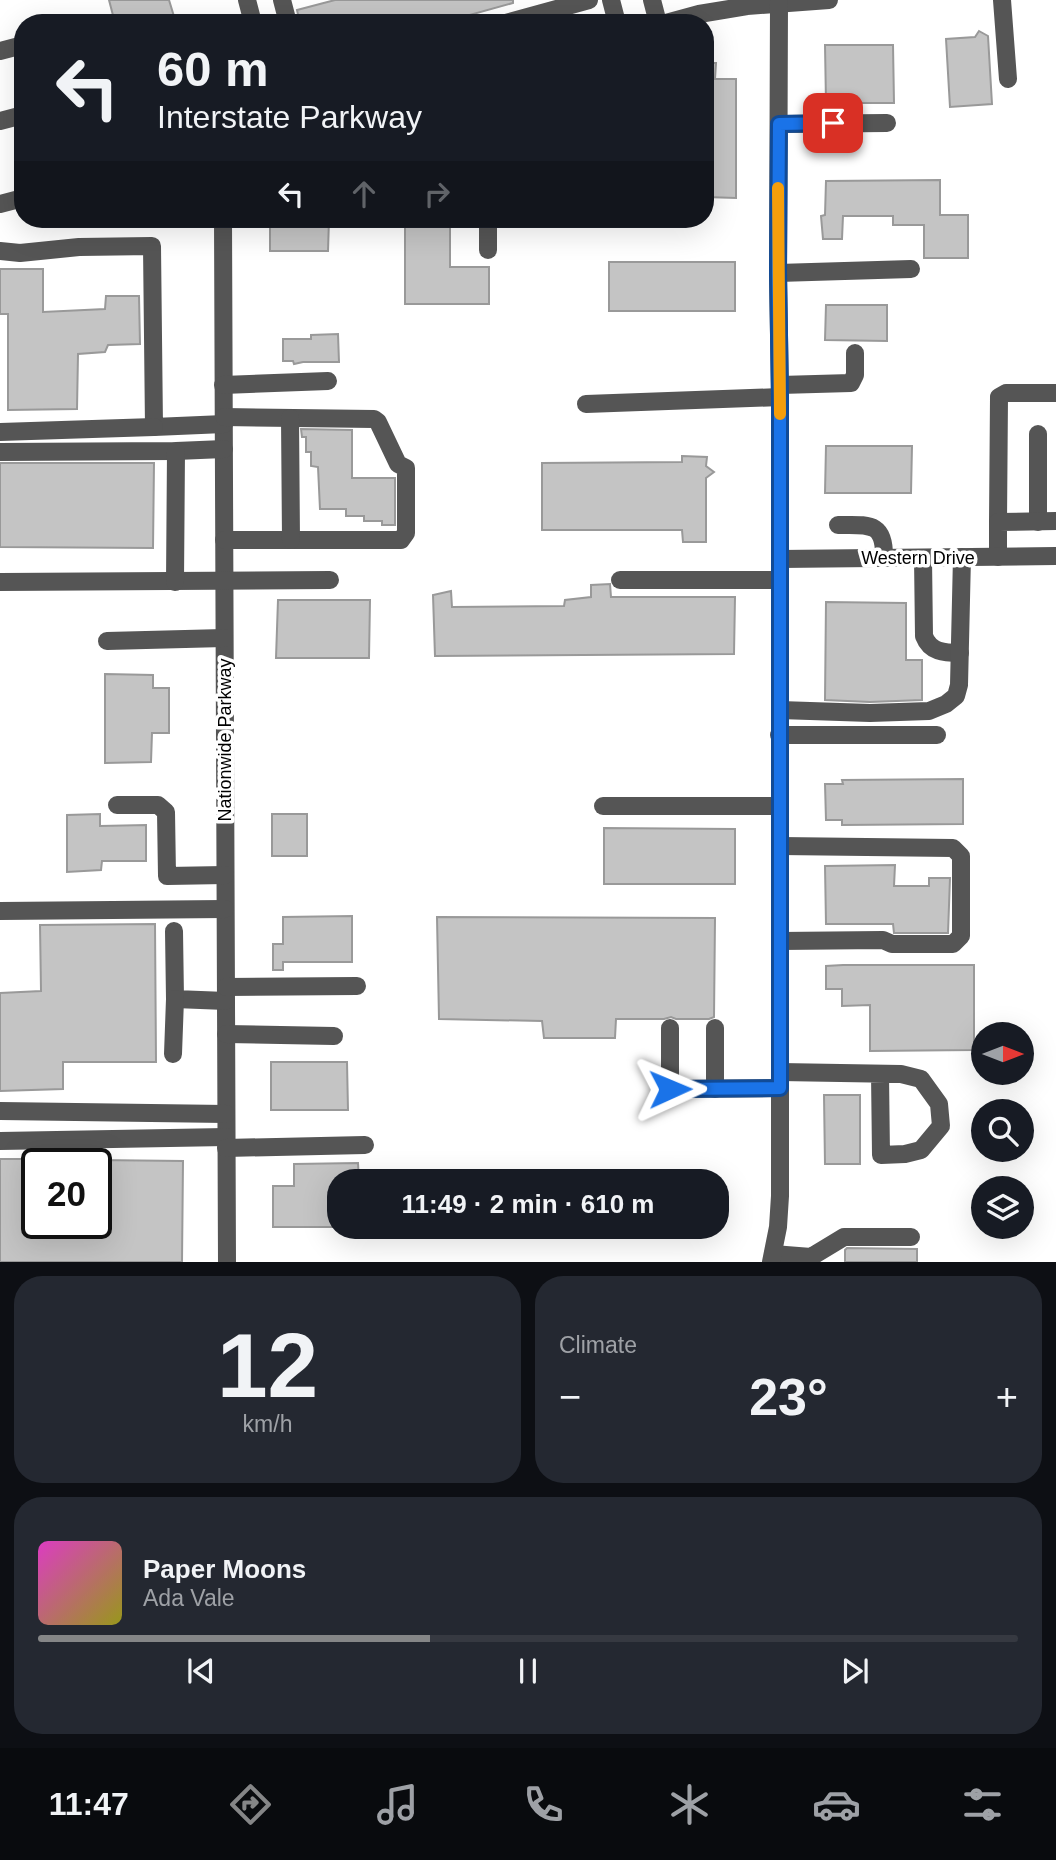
<!DOCTYPE html>
<html lang="en">
<head>
<meta charset="utf-8">
<style>
  body { margin:0; font-family:Helvetica,sans-serif; background:#242831; color:#f1f3f6; height:100vh; display:flex; flex-direction:column; font-size:26px; white-space:nowrap }
  * { box-sizing:border-box; margin:0 }
  p { font-size:23px; color:#9ea1a6 }
  .icon { flex:none; width:38px; height:38px; fill:none; stroke:currentColor; stroke-width:2; stroke-linecap:round; stroke-linejoin:round }
  .map { position:relative; height:1262px; overflow:hidden }
  .drawer { display:flex; flex-direction:column; gap:14px; padding:14px; background:#0d0f14; flex:1 }
  .drawer>* { flex:none }
  .top-card { position:absolute; left:14px; top:14px; width:700px; height:214px; border-radius:28px; box-shadow:0 7px 28px #0002; background:#171b24; color:#f1f3f6; overflow:hidden }
  .needle { width:46px; rotate:90deg }
  .buttons { position:absolute; left:971px; top:1022px; display:grid; gap:14px }
  .buttons a { display:grid; place-items:center; width:63px; height:63px; border-radius:50%; background:#171b24; box-shadow:0 7px 28px #0002; font-size:35px }
  .speed { position:absolute; left:21px; top:1148px; display:flex; gap:14px; font-size:35px; font-weight:700; text-align:center }
  .speed>* { display:grid; place-content:center; width:91px; height:91px; border-radius:50%; background:#171b24; box-shadow:0 7px 28px #0002; line-height:1 }
  .speed .limit { border:4px solid #111; border-radius:10px; background:#fff; color:#111 }
  .pin { position:absolute; display:grid; place-items:center; width:60px; height:60px; color:#fff; margin:-30px; border-radius:14px; box-shadow:0 4px 10px #0006 }
  .me { position:absolute; width:77px; margin:-38px; rotate:89deg; stroke-linejoin:round; filter:drop-shadow(0 0 5px #0008) }
  .turn { display:flex; align-items:center; gap:24px; height:147px; padding:0 28px; font-size:32px }
  .turn .icon { width:91px; height:91px; stroke-width:2.5 }
  .turn b { display:block; font-size:49px; line-height:60px }
  .lanes { display:flex; align-items:center; height:66px; padding:0 28px; background:#0003; justify-content:center; gap:35px; direction:ltr }
  .lanes .off { opacity:.35 }
  .big { font-size:52px; font-weight:700; line-height:1.1 }
  .drawer .widget { flex:1; display:flex; flex-direction:column; justify-content:center; gap:10px; min-width:0; padding:0 24px; border-radius:28px; background:#242831 }
  .drawer .dial { align-items:center; gap:0 }
  .dial b { font-size:91px; line-height:1 }
  .song { display:flex; align-items:center; gap:21px }
  .cover { width:84px; height:84px; border-radius:10px; background:linear-gradient(135deg,hsl(310 70% 55%),hsl(60 70% 35%)) }
  .played { height:7px; border-radius:4px; background:linear-gradient(90deg,#858687 40%,#363941 40%) }
  .keys { display:flex; justify-content:space-around; direction:ltr }
  .heat { display:flex; justify-content:space-between; align-items:center; font-size:38px; direction:ltr }
  .drawer .tiles { flex:1; display:grid; gap:14px; grid-template-columns:1fr 1fr }
  .widget:last-child { grid-column:span 2 }
  .trip { position:absolute; left:327px; top:1169px; width:402px; height:70px; border-radius:28px; background:#171b24; box-shadow:0 7px 28px #0002; font-weight:700; line-height:70px; text-align:center }
  .dock { display:flex; height:112px; justify-content:space-around; align-items:center; background:#090b0e; color:#9ea1a6 }
  .dock .icon { width:49px; height:49px }
  .dock .on { color:#858687 }
  .dock b { font-size:32px; color:#f1f3f6 }
  .map>svg:first-child { display:block }
  .building { fill:#c4c4c4; stroke:#999; stroke-width:2 }
  .lines { fill:none; stroke-linecap:round; stroke-linejoin:round }
  .minor { stroke:#555; stroke-width:18 }
  .route-casing { stroke:#114b97; stroke-width:18 }
  .route { stroke:#1a73e8; stroke-width:12 }
  .slow { stroke:#f59e0b; stroke-width:12 }
  .labels { text-anchor:middle; stroke-width:7; stroke-linejoin:round; paint-order:stroke }
  .street-label { font-size:18px; fill:#000; stroke:#fff }
</style>
</head>
<body>
<div class="map">
<svg width="1056" height="1262" viewBox="0 0 1056 1262">
  <rect width="100%" height="100%" fill="#fff"/>
  <g class="building">
    <polygon points="109,0 169,0 176,23 115,23"/>
    <polygon points="335,0 513,0 513,3 441,23 300,23 297,10"/>
    <polygon points="979,31 988,36 992,104 950,107 946,39 975,37"/>
    <polygon points="825,45 893,45 894,103 826,103"/>
    <polygon points="705,63 716,63 715,79 736,79 736,198 705,197"/>
    <polygon points="940,180 940,215 968,215 968,258 924,258 924,225 893,225 893,216 843,216 842,239 823,239 821,216 825,215 826,181"/>
    <polygon points="270,219 329,219 328,251 270,251"/>
    <polygon points="405,219 450,219 450,267 489,267 489,304 405,304"/>
    <rect x="609" y="262" width="126" height="49"/>
    <polygon points="0,269 43,269 43,312 105,309 106,296 139,296 140,344 108,345 105,352 78,354 77,409 8,410 8,314 0,314"/>
    <polygon points="826,305 887,305 887,341 825,340"/>
    <polygon points="338,334 339,362 303,362 294,364 293,361 283,361 283,339 311,339 311,335"/>
    <polygon points="301,429 352,430 352,478 395,478 395,525 382,525 382,521 364,521 364,516 346,516 346,509 320,509 318,467 311,466 311,452 306,452 306,437 302,437"/>
    <polygon points="826,446 912,446 911,493 825,493"/>
    <polygon points="682,456 707,457 706,466 714,472 706,478 706,542 683,542 682,530 542,530 542,463 682,462"/>
    <polygon points="0,463 154,463 153,548 0,547"/>
    <polygon points="610,584 611,597 735,597 734,654 435,656 433,595 451,591 452,607 564,606 565,600 591,597 591,585"/>
    <polygon points="278,600 370,600 369,658 276,658"/>
    <polygon points="826,602 906,603 906,660 922,660 922,700 870,702 825,700"/>
    <polygon points="105,674 153,675 153,688 169,688 169,733 152,733 151,762 105,763"/>
    <polygon points="963,779 963,824 842,825 842,820 826,820 825,784 843,784 842,780"/>
    <polygon points="100,814 100,826 146,825 146,861 102,861 101,870 67,872 67,815"/>
    <rect x="272" y="814" width="35" height="42"/>
    <polygon points="604,828 735,829 735,884 604,884"/>
    <polygon points="895,865 894,886 929,886 929,878 950,878 948,933 894,933 893,924 826,924 825,866"/>
    <polygon points="352,916 352,962 283,962 283,970 273,970 273,944 283,944 283,917"/>
    <polygon points="437,917 715,918 714,1017 709,1019 676,1019 671,1017 664,1019 616,1019 615,1038 544,1038 542,1021 439,1019"/>
    <polygon points="155,924 156,1062 63,1062 63,1089 0,1091 0,993 41,991 40,925"/>
    <polygon points="843,965 974,965 974,1050 870,1051 870,1005 842,1006 842,989 826,989 826,966"/>
    <polygon points="271,1062 347,1062 348,1110 271,1110"/>
    <polygon points="824,1095 860,1095 860,1164 825,1164"/>
    <polygon points="0,1159 37,1159 37,1223 96,1223 96,1160 183,1161 182,1262 0,1262"/>
    <polygon points="358,1163 359,1181 340,1181 340,1227 273,1227 273,1186 294,1186 294,1164"/>
    <polygon points="847,1248 917,1249 917,1262 845,1262 845,1250"/>
  </g>
  <g class="lines">
    <g class="minor">
      <polyline points="247,0 253,23"/>
      <polyline points="282,0 288,23"/>
      <polyline points="611,0 617,23"/>
      <polyline points="652,0 658,23"/>
      <polyline points="1002,0 1008,79"/>
      <polyline points="506,23 589,0"/>
      <polyline points="666,23 699,14 747,6 829,0"/>
      <polyline points="0,51 23,45"/>
      <polyline points="0,121 23,115"/>
      <polyline points="779,124 887,123"/>
      <polyline points="0,204 23,198"/>
      <polyline points="223,219 227,1262"/>
      <polyline points="488,219 488,250"/>
      <polyline points="0,251 20,253 79,247 152,246 154,427 224,424"/>
      <polyline points="778,273 911,269"/>
      <polyline points="223,385 328,381"/>
      <polyline points="780,385 851,383 855,375 855,353"/>
      <polyline points="586,404 780,397"/>
      <polyline points="224,417 374,419 378,422 398,464 406,468 406,533 401,540 224,540"/>
      <polyline points="290,418 291,540"/>
      <polyline points="0,432 154,427"/>
      <polyline points="1038,434 1038,522"/>
      <polyline points="0,452 176,451 224,449"/>
      <polyline points="998,522 999,397 1006,393 1056,393"/>
      <path d="M838,525C868,525 885,521 884,558"/>
      <polyline points="998,557 998,522 1056,521"/>
      <path d="M923,558L924,636C930,652 944,653 960,653"/>
      <polyline points="780,559 1056,556"/>
      <polyline points="620,580 780,580"/>
      <polyline points="0,582 330,580"/>
      <polyline points="175,582 176,451"/>
      <polyline points="107,641 224,638"/>
      <polyline points="780,710 870,713 929,711 946,704 956,696 959,685 962,557"/>
      <polyline points="779,735 937,735"/>
      <polyline points="117,805 158,805 166,812 167,876 225,875"/>
      <polyline points="603,806 780,806"/>
      <polyline points="780,846 953,848 961,856 961,936 953,944 892,944 883,940 780,941"/>
      <polyline points="0,911 225,909"/>
      <polyline points="174,931 175,999 226,1001"/>
      <polyline points="226,987 357,986"/>
      <polyline points="670,1028 670,1089 780,1088"/>
      <polyline points="715,1028 715,1089"/>
      <polyline points="226,1034 334,1036"/>
      <polyline points="173,1054 175,999"/>
      <polyline points="780,1072 901,1074 921,1079 939,1104 941,1126 921,1150 905,1154 881,1155 880,1074"/>
      <polyline points="0,1111 226,1114"/>
      <polyline points="0,1141 226,1137"/>
      <polyline points="226,1148 365,1145"/>
      <polyline points="773,1254 811,1257 844,1237 911,1237"/>
      <polyline points="771,1262 778,1227 780,1196 780,397 778,273 779,3"/>
    </g>
  </g>
  <g class="lines">
    <g class="route-casing">
      <polyline id="route" points="670,1089 780,1088 780,397 778,272 779,124 833,123"/>
    </g>
    <use href="#route" class="route"/>
    <polyline class="slow" points="778,188 780,414"/>
  </g>
  <g class="labels">
    <g class="street-label">
      <text x="918" y="564">Western Drive</text>
      <text transform="translate(225 740) rotate(-90)" y="6">Nationwide Parkway</text>
    </g>
  </g>
</svg>
<div class="buttons">
<a><svg class="needle" viewBox="-14 -14 28 28"><path d="M0-13l5 13h-10z" fill="#e53935"/><path d="M0 13l5-13h-10z" fill="#9ea1a6"/></svg></a>
<a><svg class="icon" aria-label="search" viewBox="0 0 24 24"><circle cx="10" cy="10" r="6"/><path d="M15 15l6 6"/></svg></a>
<a><svg class="icon" aria-label="layers" viewBox="0 0 24 24"><path d="M12 4l9 5-9 5-9-5zM3 14l9 5 9-5"/></svg></a>
</div>
<div class="speed"><div class="limit">20</div></div>
<div class="pin" style="left:833px;top:123px;background:#d93025"><svg class="icon" aria-label="arrive" viewBox="0 0 24 24"><path d="M6 21V4h12l-3 4 3 4H6"/></svg></div>
<svg class="me" style="left:670px;top:1089px" viewBox="-20 -20 40 40"><path d="M0-17L14 15 0 8-14 15z" fill="#1a73e8" stroke="#fff" stroke-width="4"/></svg>
<div class="trip">11:49 · 2 min · 610 m</div>
<div class="top-card">
<div class="turn"><svg class="icon" aria-label="left" viewBox="0 0 24 24"><path d="M17 20v-9H6M10 6l-5 5 5 5"/></svg><div><b>60 m</b>Interstate Parkway</div></div>
<div class="lanes"><svg class="icon" aria-label="left" viewBox="0 0 24 24"><path d="M17 20v-9H6M10 6l-5 5 5 5"/></svg><svg class="icon off" aria-label="ahead" viewBox="0 0 24 24"><path d="M12 20V5M6 11l6-6 6 6"/></svg><svg class="icon off" aria-label="right" viewBox="0 0 24 24"><path d="M7 20v-9h11M14 6l5 5-5 5"/></svg></div>
</div>
</div>
<section class="drawer">
<div class="tiles">
<div class="widget dial"><b>12</b><p>km/h</p></div>
<div class="widget"><p>Climate</p>
<div class="heat"><a>−</a><b class="big">23°</b><a>+</a></div>
</div>
<div class="widget">
<div class="song"><i class="cover"></i><div><b>Paper Moons</b><p>Ada Vale</p></div></div>
<div class="played"></div>
<div class="keys"><svg class="icon" aria-label="previous" viewBox="0 0 24 24"><path d="M18 5L8 12l10 7zM5 5v14"/></svg><svg class="icon" aria-label="pause" viewBox="0 0 24 24"><path d="M8 5v14M16 5v14"/></svg><svg class="icon" aria-label="next" viewBox="0 0 24 24"><path d="M6 5l10 7-10 7zM19 5v14"/></svg></div>
</div>
</div>
</section>
<nav class="dock">
<b>11:47</b>
<svg class="icon on" aria-label="directions" viewBox="0 0 24 24"><path d="M12 3l9 9-9 9-9-9zM9 14v-3h6M13 9l2 2-2 2"/></svg>
<svg class="icon" aria-label="music" viewBox="0 0 24 24"><path d="M9 18V5l10-2v13"/><circle cx="6" cy="18" r="3"/><circle cx="16" cy="16" r="3"/></svg>
<svg class="icon" aria-label="phone" viewBox="0 0 24 24"><path d="M5 4h4l2 5-3 2q2 4 5 5l2-3 5 2v4C11 20 4 13 5 4z"/></svg>
<svg class="icon" aria-label="climate" viewBox="0 0 24 24"><path d="M12 3v18M4 7l16 10M4 17L20 7"/></svg>
<svg class="icon" aria-label="car" viewBox="0 0 24 24"><path d="M5 17H2v-5l4-1 3-4h7l3 4 3 1v5h-3M9 17h6M6 11h13"/><circle cx="7" cy="17" r="2"/><circle cx="17" cy="17" r="2"/></svg>
<svg class="icon" aria-label="filters" viewBox="0 0 24 24"><path d="M4 7h16M4 17h16"/><circle cx="9" cy="7" r="2"/><circle cx="15" cy="17" r="2"/></svg>
</nav>
</body>
</html>
